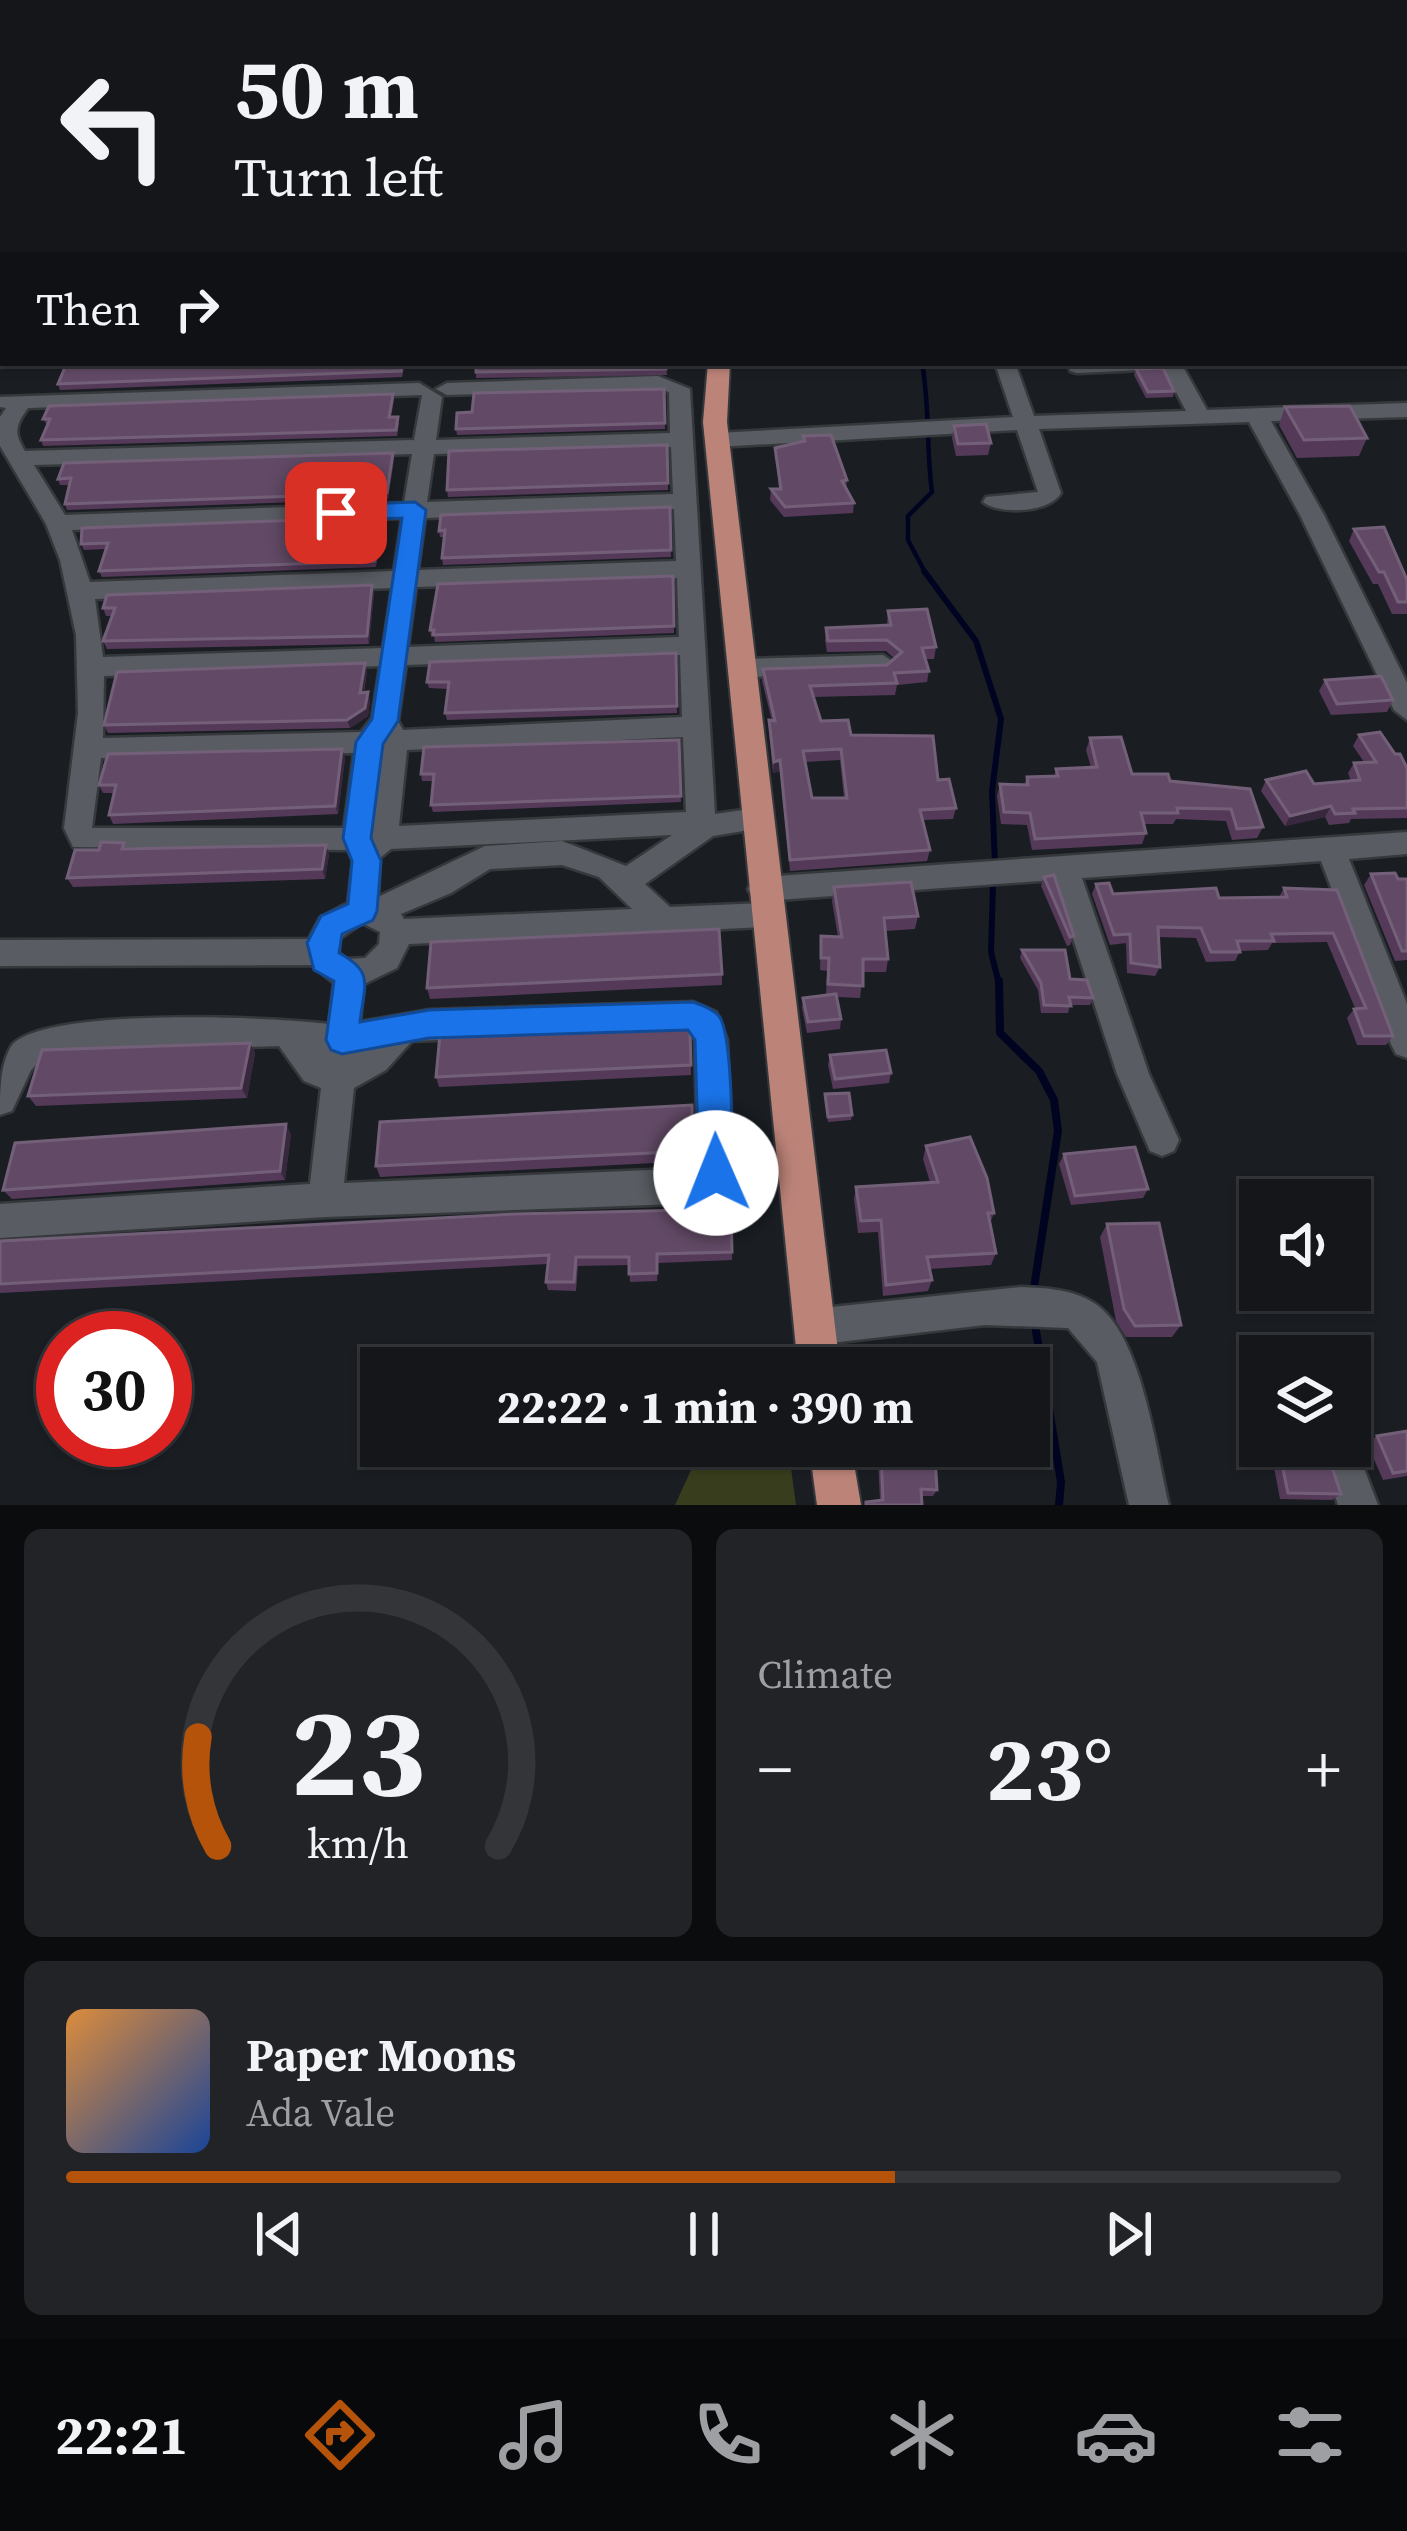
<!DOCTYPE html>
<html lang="en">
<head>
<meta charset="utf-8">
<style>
  body { margin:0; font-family:"Source Serif 4",serif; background:#212327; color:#f1f3f6; height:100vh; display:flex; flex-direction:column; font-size:45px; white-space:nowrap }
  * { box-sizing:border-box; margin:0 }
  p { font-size:39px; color:#9d9fa2 }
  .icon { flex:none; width:66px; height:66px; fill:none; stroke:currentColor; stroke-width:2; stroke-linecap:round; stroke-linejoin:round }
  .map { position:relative; height:1505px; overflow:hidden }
  .drawer { display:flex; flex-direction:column; gap:24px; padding:24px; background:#0b0c0e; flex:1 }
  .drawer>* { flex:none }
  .top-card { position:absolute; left:0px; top:0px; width:1407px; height:366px; box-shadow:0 3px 9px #0004,0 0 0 3px #333539; background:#14161a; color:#f1f3f6; overflow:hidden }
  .tools { position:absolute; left:1239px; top:1179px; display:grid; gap:24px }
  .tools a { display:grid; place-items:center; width:132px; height:132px; border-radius:0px; background:#14161a; box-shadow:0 3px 9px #0004,0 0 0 3px #333539; font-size:60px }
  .speed { position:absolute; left:36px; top:1311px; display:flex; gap:24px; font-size:60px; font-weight:700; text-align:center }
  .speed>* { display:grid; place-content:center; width:156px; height:156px; border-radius:50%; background:#14161a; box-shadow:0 3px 9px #0004,0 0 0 3px #333539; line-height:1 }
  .speed .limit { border:18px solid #d22; background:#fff; color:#111 }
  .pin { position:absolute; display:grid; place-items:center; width:102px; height:102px; color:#fff; margin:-51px; border-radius:24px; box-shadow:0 6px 18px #0006 }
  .me { position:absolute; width:132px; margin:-66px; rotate:359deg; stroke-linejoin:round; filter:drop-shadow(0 0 9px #0008) }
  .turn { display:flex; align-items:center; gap:42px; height:252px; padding:0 36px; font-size:54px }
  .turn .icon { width:156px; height:156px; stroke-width:2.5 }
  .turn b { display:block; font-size:84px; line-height:102px }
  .then { display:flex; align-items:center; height:114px; padding:0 36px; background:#0003; gap:24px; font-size:45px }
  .big { font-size:90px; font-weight:700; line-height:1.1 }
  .drawer .card { flex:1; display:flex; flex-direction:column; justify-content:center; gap:18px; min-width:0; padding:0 42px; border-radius:18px; background:#212327 }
  .drawer .dial { align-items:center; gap:0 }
  .dial svg { height:312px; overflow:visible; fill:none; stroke:#333539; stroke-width:7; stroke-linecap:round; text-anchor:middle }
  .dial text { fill:#f1f3f6; stroke:none }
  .song { display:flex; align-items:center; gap:36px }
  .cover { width:144px; height:144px; border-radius:18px; background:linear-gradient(135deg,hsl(30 70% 55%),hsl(220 70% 35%)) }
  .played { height:12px; border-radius:6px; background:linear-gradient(90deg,#b45309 65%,#333539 65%) }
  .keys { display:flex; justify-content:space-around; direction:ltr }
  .heat { display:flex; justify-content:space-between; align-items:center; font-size:66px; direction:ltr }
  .drawer .tiles { flex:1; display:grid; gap:24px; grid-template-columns:1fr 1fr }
  .card:last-child { grid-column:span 2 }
  .trip { position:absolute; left:360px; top:1347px; width:690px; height:120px; border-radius:0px; background:#14161a; box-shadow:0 3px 9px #0004,0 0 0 3px #333539; font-weight:700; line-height:120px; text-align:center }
  .tab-bar { display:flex; height:192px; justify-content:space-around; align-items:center; background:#08090a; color:#9d9fa2 }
  .tab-bar .icon { width:84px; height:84px }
  .tab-bar .active { color:#b45309 }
  .tab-bar b { font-size:54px; color:#f1f3f6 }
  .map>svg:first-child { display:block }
  .green { fill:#383d1d }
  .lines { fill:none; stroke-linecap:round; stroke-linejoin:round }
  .stream-far2 { stroke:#000421; stroke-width:4.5 }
  .stream-far1 { stroke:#000421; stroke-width:6 }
  .stream { stroke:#000421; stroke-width:8 }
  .minor-casing { stroke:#36393c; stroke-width:5 }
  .major-casing { stroke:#36393c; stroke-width:4 }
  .minor { fill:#595d63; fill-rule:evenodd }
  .major { fill:#bc8379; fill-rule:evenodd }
  .wall { fill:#543a58; fill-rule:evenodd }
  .shaded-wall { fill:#37283d }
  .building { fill:#624a66; stroke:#736078; stroke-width:3; fill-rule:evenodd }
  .route { fill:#1a73e8; stroke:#114b97; stroke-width:3 }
</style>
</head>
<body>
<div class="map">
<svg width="1407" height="1505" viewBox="0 0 1407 1505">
  <rect width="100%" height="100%" fill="#1a1e23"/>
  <polygon class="green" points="702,1446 788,1446 796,1505 675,1505"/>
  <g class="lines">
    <path class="stream-far2" d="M922,363C930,406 926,448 932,492L908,516V540L926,574"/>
    <g class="stream-far1">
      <polyline points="924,571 976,641 1001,719 992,791 995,865"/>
      <polyline points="993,884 991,952 999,984"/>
    </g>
    <g class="stream">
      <polyline points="999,981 1000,1033 1039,1071 1054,1100 1058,1131 1033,1294"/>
      <polyline points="1034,1319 1061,1482 1059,1505"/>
    </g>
    <g class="minor-casing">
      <g id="minor">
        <rect x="449" y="0" width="14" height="3"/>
        <polygon points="789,0 803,0 804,3 790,3"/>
        <polygon points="1115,0 1129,0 1131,3 1117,3"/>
        <rect x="1404" y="12" width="3" height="10"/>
        <polygon points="1407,42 1407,52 1404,53 1404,43"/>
        <polygon points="1404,71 1407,72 1407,85 1404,84"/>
        <polygon points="1404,122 1407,123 1407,136 1404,135"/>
        <rect x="1404" y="155" width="3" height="10"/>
        <rect x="1404" y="280" width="3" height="12"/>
        <rect x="0" y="307" width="3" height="12"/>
        <polygon points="1404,330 1407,331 1407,346 1404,345"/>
        <polygon points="3,354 3,363 11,363 0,367"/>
        <path d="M995,363H1015L1034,416L1186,411L1164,369L1077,373L1070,371L1069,363H1181L1207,410L1407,403V417L1271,421L1324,515L1407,683V720L1394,710L1300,515L1249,422L1039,429L1061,493C1050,513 999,515 983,502L986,497L1038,492L1017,430L717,447L706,440L717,433L1013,417Z"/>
        <path d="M658,376L690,389L715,814L757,808L767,811L771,819L767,827L713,836L645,884L670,907L766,903L776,906L781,915L776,924L766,927L409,944L397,968L364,984L360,1022L429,1010L693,1002L716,1012L727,1040L733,1173C722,1199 702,1200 676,1204L325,1217L0,1238V1204L310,1184L321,1088L304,1081L279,1046L56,1053L45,1056L31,1070L12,1111L0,1115C0,1091 0,1064 12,1045C47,1007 274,1017 329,1024L334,983L312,965L0,966V940L309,939L320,918L348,903L353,861L348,850L73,847L64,828L78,713L76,635L60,560L46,524L0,446V417L6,408L0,407V397L419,383L442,397L436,440L670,433L669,392L656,388L447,395L436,389L447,383ZM422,395L414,440L25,451C13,432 16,425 28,408ZM671,447L673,494L427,502L434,454ZM412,454L404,503L65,515L34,465ZM674,509L676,561L418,570L425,518ZM402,518L394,571L90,582L72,530ZM677,578L679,637L408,647L416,587ZM392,588L383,648L103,657L95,599ZM680,655L682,717L403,730L398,721L406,665ZM380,666L372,718L361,732L103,738L104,676ZM683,737L686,812L399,826L407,750ZM354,753L344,828H92L101,758ZM672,835L626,866L562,841L485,846L378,897L380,858L391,849ZM562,865L599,877L632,909L404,919L401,914L451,893L490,869ZM362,923L380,932L379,944L365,958L346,959L339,953V939ZM690,1030L695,1040L698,1168L344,1183L354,1088L386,1070L412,1041Z"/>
        <polygon points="883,655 896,664 883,673 744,677 731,668 744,659"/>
        <polygon points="1407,832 1407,854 1349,859 1407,1004 1407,1058 1396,1054 1391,1044 1321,861 1082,878 1149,1074 1179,1140 1174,1151 1162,1156 1150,1151 1117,1074 1054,880 763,901 753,898 748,889 753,880 763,877"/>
        <path d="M1021,1287C1046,1288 1072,1289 1094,1303C1142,1333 1156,1452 1169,1505H1129L1097,1362L1068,1328L985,1325L813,1345L800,1340L795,1327L800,1314L813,1309Z"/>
        <polygon points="1350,1432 1378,1505 1338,1505 1319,1446 1350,1446"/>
      </g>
    </g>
    <g class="major-casing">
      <g id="major">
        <polygon points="708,363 730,363 727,422 840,1368 798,1368 703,422"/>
        <polygon points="809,1446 851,1446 861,1505 817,1505"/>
      </g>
    </g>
    <use href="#minor" class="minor"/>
    <use href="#major" class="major"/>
  </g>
  <g class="wall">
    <polygon points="0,0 48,0 0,2"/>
    <polygon points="158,363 405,363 402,377 60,390 58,384"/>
    <polygon points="666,363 667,375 476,378 476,372"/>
    <polygon points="1136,369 1174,391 1173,397 1146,398 1134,375"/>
    <polygon points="664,389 665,429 457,435 456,429"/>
    <polygon points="393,394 394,400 391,417 399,423 397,436 43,446 41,440 47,425 43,419"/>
    <polygon points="1285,407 1367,438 1359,456 1297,458 1279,425"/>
    <polygon points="954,426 991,443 988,455 956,456 952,438"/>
    <polygon points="803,436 847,480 846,489 854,503 853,513 784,517 770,500 771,489 779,489 775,448 803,441"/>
    <polygon points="667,445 668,490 448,497 447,490"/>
    <polygon points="394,459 388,499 67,510 65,504 69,485 60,485 58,479"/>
    <polygon points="670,507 671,557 443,565 442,558 444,537 440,537 439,531"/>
    <polygon points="382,517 384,523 376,567 102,577 99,571 106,549 84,550 81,544"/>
    <polygon points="1354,529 1407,580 1407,614 1392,614 1378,584 1373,584 1349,541"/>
    <polygon points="673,576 674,633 435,642 434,636 431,636 430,630"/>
    <polygon points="372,585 374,593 369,644 107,649 103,641 112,616 106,616 103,608"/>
    <path d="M888,611L936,647L934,659H926L929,671L927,682L897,685L895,695L813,697L821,721L938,780L956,808L953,819L923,820L930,850L927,861L790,871L780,771L773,773L769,732V720L772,721L762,681L763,669L887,665L895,659L886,651L827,652L825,640L826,628L887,625ZM840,760L844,798H812L805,762Z"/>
    <polygon points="676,653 677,713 447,720 445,713 448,689 429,688 427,682"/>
    <polygon points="367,671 364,692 370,700 368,716 350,728 108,733 104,725"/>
    <polygon points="1325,680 1393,700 1387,712 1331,715 1319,691"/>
    <polygon points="1359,735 1395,754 1407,768 1407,818 1351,819 1349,823 1329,825 1325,817 1285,826 1261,791 1266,780 1314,784 1351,781 1348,773 1354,763 1364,762 1353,746"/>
    <polygon points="1090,738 1132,774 1170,781 1250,789 1263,827 1257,838 1232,840 1226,821 1176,819 1173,824 1144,824 1146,833 1142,844 1032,850 1027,825 1001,824 997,796 1000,784 1024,785 1027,777 1054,776 1056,769 1091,767 1086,750"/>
    <polygon points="679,740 681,802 433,812 431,805 433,781 422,781 421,774"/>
    <polygon points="345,758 338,814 113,824 109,815 114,793 103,793 99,785"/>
    <polygon points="127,849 329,854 325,879 73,887 67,878"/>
    <polygon points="1371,874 1407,879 1407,960 1395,961 1364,885"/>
    <polygon points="1044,877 1074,936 1070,945 1067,946 1041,886"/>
    <polygon points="1096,884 1113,894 1219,898 1279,897 1284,888 1337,890 1393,1036 1386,1045 1357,1045 1347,1018 1355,1008 1327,942 1272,943 1268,950 1240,951 1235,961 1206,962 1196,938 1158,937 1160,967 1155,976 1127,973 1126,943 1110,945 1092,894"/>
    <polygon points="834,887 918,916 915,929 885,931 888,959 886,972 863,972 860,998 837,997 841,1019 840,1029 807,1033 802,1008 803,998 826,995 827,971 820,970 821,936 838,937 832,901"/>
    <polygon points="1022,950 1070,979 1093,998 1090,1005 1070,1005 1068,1013 1041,1013 1038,990 1020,958"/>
    <polygon points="722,974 722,985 430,999 427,988"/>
    <polygon points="690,1031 691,1075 439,1087 436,1077"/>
    <polygon points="250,1043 255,1053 247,1098 36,1106 28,1096"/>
    <polygon points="830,1055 891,1073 889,1083 833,1089 828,1065"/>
    <polygon points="825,1094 852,1115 851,1120 828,1122"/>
    <polygon points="692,1105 693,1161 380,1177 376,1166"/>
    <polygon points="291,1134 285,1180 12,1199 3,1190"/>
    <polygon points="926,1146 994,1213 990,1223 996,1253 991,1265 930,1269 932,1280 928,1291 883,1296 878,1232 858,1233 854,1199 856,1187 930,1182 923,1159"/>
    <polygon points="1064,1154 1148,1189 1143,1198 1071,1205 1059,1164"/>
    <polygon points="731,1209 732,1260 658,1263 657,1281 630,1282 629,1265 578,1266 576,1291 548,1290 546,1282 548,1264 0,1293 0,1241"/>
    <polygon points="1107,1224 1181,1325 1172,1337 1126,1337 1116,1321 1100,1237"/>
    <polygon points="1407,1431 1407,1476 1383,1480 1367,1443 1377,1436"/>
    <polygon points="1270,1446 1325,1446 1341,1494 1332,1500 1280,1499"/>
    <polygon points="881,1454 937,1490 933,1496 922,1496 922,1505 865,1505 866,1502 880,1500 878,1460"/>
  </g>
  <g class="shaded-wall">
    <polygon points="393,453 394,459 388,499 387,493"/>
    <polygon points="382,517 384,523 376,567 375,561"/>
    <polygon points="372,585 374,593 369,644 367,636"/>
    <polygon points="365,663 367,671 362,701 360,693"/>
    <polygon points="368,692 370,700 368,716 350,728 347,720"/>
    <polygon points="342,749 345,758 338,814 335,806"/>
    <polygon points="780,760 780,771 773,773 774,762"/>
    <polygon points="1331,806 1325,817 1285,826 1290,816"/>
    <polygon points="326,845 329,854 325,879 322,869"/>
    <polygon points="250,1043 255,1053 247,1098 241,1088"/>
    <polygon points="286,1124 291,1134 285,1180 280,1171"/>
  </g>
  <g class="building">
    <polygon points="395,0 435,0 394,3"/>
    <polygon points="926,0 986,0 995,1 996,3 927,3"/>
    <polygon points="1076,0 1103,0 1104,3 1077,3"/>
    <polygon points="1159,0 1312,0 1308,1 1310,3 1161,3"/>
    <polygon points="158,363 402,363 401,371 58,384 66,365"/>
    <polygon points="476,363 666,363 666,369 476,372"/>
    <polygon points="1163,368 1174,391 1148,392 1136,369"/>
    <polygon points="664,389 665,423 456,429 457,413 472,412 474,393"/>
    <polygon points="393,394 389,417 398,417 396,430 41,440 50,419 43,419 49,406"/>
    <polygon points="1350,406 1367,438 1304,440 1285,407"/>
    <polygon points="986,424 991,443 958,444 954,426"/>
    <polygon points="831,435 847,480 842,481 854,503 785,507 771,489 781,489 775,448 805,441 803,436"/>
    <polygon points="667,445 668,483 447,490 449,451"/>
    <polygon points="393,453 387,493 65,504 71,478 58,479 64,463"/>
    <polygon points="670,507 671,550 442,558 445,530 439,531 441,515"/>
    <polygon points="382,517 375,561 99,571 108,543 81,544 82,528"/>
    <polygon points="1384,527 1407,580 1407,602 1398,602 1384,572 1379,572 1354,529"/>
    <polygon points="673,576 674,626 433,635 434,630 430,630 438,584"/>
    <polygon points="372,585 367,636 103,641 115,608 103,608 107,595"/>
    <path d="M927,609L936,647L922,648L929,671L894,673L897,683L810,686L821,721L848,720L851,735L933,736L938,780L949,779L956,808L920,810L930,850L790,860L780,760L774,762L769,720L775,721L763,669L887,665L902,652L887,640L828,641L826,628L891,625L888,611ZM841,749L847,798H812L803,751Z"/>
    <polygon points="676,653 677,706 445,713 449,682 427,682 430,662"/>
    <polygon points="365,663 360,693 368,692 365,708 347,720 104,725 117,672"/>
    <polygon points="1381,676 1393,700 1337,704 1325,680"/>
    <polygon points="1380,732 1395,754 1400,754 1407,768 1407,808 1353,809 1355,813 1335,814 1331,806 1290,816 1266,780 1306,771 1314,784 1360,780 1354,763 1376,762 1359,735"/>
    <polygon points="1121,737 1132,774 1168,774 1170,781 1250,789 1263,827 1237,829 1231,809 1177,808 1178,813 1141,813 1146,833 1035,839 1030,813 1004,812 1000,784 1028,785 1027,777 1058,776 1056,769 1097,767 1090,738"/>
    <polygon points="679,740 681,796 431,805 434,774 421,774 424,747"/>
    <polygon points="342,749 335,806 109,815 116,785 99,785 108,754"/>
    <polygon points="101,842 124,843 122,849 326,845 322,869 67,878 75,850 99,850"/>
    <polygon points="1395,873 1398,879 1407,879 1407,951 1402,951 1371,874"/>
    <polygon points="1054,875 1074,936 1070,937 1044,877"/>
    <polygon points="911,882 918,916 884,918 888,959 863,959 863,986 828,984 829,958 821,958 821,936 842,937 834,887"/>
    <polygon points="1109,883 1113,894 1216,888 1219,898 1287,897 1284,888 1337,890 1393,1036 1364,1036 1354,1009 1366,1008 1333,933 1271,934 1274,941 1237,941 1240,952 1211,952 1201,928 1158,927 1160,967 1131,963 1130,934 1114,935 1096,884"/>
    <polygon points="719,929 722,974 427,988 431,942"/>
    <polygon points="1022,950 1065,950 1070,979 1087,980 1093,998 1069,997 1071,1006 1044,1005 1041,983"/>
    <polygon points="836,994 841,1019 808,1022 803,998"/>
    <polygon points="687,1024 690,1031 691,1065 436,1077 440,1034"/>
    <polygon points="250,1043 241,1088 28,1096 42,1050"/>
    <polygon points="886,1050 891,1073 835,1079 830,1055"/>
    <polygon points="849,1093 852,1115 828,1117 825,1094"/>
    <polygon points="692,1105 693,1151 376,1166 380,1122"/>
    <polygon points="286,1124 280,1171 3,1190 15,1143"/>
    <polygon points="970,1137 987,1178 994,1213 988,1213 996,1253 927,1257 932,1280 886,1285 881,1220 861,1221 856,1187 938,1182 926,1146"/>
    <polygon points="1135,1147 1148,1189 1075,1196 1064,1154"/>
    <polygon points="731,1209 732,1252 657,1254 657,1273 629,1274 629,1257 576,1257 574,1282 546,1282 549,1255 0,1284 0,1241 514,1214"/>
    <polygon points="1159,1223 1181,1325 1135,1326 1124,1309 1107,1224"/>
    <polygon points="1407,1431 1407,1471 1393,1473 1377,1436"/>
    <polygon points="1278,1446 1325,1446 1341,1494 1288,1493"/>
    <polygon points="881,1454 935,1456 937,1490 921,1489 922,1505 866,1505 866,1502 883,1500"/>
  </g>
  <path class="route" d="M415,502L426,510L398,721L383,744L371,838L381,861L377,911L373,920L342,934L339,953C375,972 364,985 360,1022L429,1010L693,1002C702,1005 713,1009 719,1016C733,1034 732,1145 733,1173L728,1185L716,1190L704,1185L699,1173L695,1040L688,1030L429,1038L342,1054L331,1050L326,1040L334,981L314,970L307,943L321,916L348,904L352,861L343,838L356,742L372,719L402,518L336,520L325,513L336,505Z"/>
</svg>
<div class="tools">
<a><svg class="icon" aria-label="sound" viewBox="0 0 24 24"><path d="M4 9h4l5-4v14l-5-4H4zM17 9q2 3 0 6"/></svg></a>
<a><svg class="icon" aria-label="layers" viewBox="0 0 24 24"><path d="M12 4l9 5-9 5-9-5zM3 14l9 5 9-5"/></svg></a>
</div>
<div class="speed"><div class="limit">30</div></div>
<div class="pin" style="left:336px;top:513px;background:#d93025"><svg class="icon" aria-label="arrive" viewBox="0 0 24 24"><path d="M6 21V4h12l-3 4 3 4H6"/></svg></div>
<svg class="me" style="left:716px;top:1173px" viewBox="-20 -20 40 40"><circle r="19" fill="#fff"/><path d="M0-13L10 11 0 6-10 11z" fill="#1a73e8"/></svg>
<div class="trip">22:22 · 1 min · 390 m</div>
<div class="top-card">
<div class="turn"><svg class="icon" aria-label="left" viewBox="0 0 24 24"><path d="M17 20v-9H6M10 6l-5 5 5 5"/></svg><div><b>50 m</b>Turn left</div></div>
<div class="then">Then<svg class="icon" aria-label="right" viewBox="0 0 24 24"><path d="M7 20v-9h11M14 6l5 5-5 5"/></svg></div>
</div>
</div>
<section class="drawer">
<div class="tiles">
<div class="card dial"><svg viewBox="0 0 100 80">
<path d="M14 69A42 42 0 1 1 86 69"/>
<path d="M14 69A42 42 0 0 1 9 41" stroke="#b45309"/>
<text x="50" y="56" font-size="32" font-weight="700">23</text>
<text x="50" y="72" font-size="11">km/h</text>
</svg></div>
<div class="card"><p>Climate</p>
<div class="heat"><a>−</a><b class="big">23°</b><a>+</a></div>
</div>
<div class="card">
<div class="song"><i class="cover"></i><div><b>Paper Moons</b><p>Ada Vale</p></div></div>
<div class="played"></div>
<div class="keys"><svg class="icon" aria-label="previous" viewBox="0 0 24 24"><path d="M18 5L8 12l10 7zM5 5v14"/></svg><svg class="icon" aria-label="pause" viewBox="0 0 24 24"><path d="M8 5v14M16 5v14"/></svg><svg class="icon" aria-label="next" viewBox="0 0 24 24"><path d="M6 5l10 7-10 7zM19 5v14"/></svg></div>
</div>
</div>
</section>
<nav class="tab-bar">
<b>22:21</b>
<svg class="icon active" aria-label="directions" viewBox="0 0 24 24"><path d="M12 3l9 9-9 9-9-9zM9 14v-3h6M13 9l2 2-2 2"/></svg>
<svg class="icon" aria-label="music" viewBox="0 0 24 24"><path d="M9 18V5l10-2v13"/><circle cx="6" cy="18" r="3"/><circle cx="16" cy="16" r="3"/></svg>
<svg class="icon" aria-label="phone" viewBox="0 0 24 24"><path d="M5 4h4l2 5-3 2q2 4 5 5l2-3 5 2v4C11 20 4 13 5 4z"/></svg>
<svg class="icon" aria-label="climate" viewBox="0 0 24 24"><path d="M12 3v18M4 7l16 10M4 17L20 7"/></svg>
<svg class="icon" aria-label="car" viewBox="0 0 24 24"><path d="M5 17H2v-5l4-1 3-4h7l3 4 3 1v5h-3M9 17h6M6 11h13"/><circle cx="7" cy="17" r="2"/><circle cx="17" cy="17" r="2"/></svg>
<svg class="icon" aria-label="filters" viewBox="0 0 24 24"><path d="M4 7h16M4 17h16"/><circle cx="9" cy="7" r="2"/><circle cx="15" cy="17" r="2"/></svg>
</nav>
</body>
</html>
